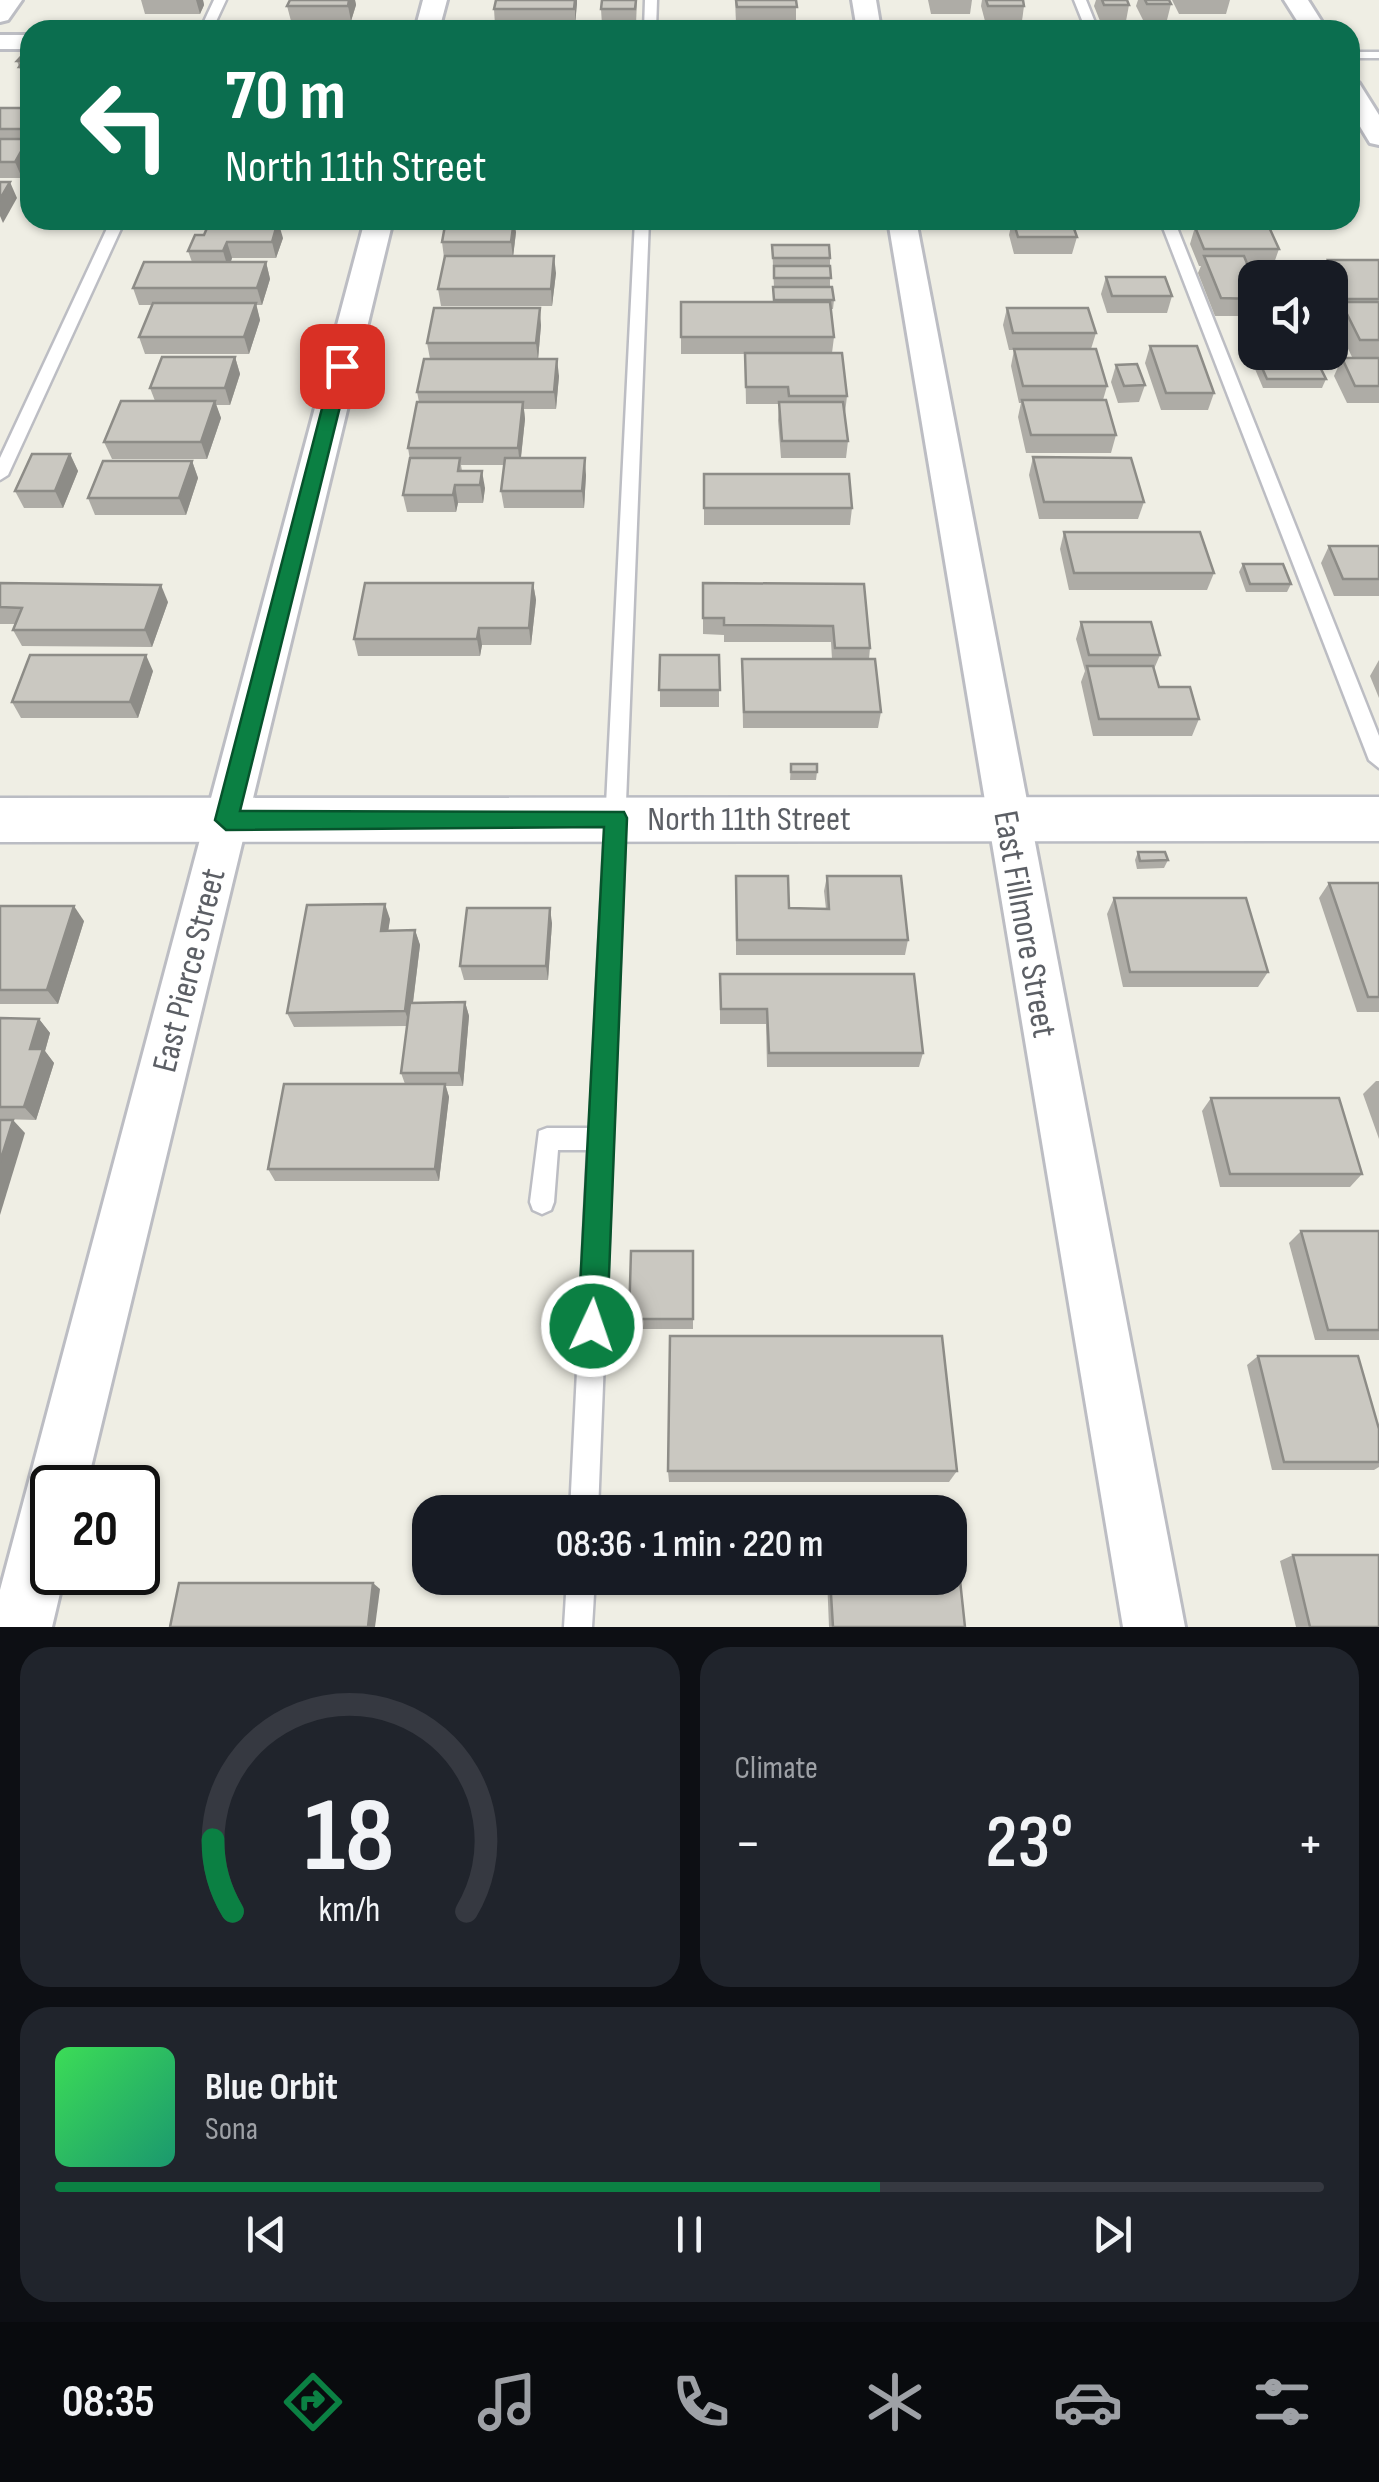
<!DOCTYPE html>
<html lang="en">
<head>
<meta charset="utf-8">
<style>
  body { margin:0; font-family:"Sofia Sans Condensed",sans-serif; background:#20242c; color:#f1f3f6; height:100vh; display:flex; flex-direction:column; font-size:38px; white-space:nowrap }
  * { box-sizing:border-box; margin:0 }
  p { font-size:32px; color:#9ea1a6 }
  .icon { flex:none; width:55px; height:55px; fill:none; stroke:currentColor; stroke-width:2; stroke-linecap:round; stroke-linejoin:round }
  .map { position:relative; height:1627px; overflow:hidden }
  .drawer { display:flex; flex-direction:column; gap:20px; padding:20px; background:#0d0f14; flex:1 }
  .drawer>* { flex:none }
  .guide { position:absolute; left:20px; top:20px; width:1340px; height:210px; border-radius:30px; box-shadow:0 2px 8px #0004; background:#0b6e4f; color:#fff; overflow:hidden }
  .buttons { position:absolute; left:1238px; top:260px; display:grid; gap:20px }
  .buttons a { display:grid; place-items:center; width:110px; height:110px; border-radius:20px; background:#171b24; box-shadow:0 2px 8px #0004; font-size:50px }
  .speed { position:absolute; left:30px; top:1465px; display:flex; gap:20px; font-size:50px; font-weight:700; text-align:center }
  .speed>* { display:grid; place-content:center; width:130px; height:130px; border-radius:50%; background:#171b24; box-shadow:0 2px 8px #0004; line-height:1 }
  .speed .limit { border:5px solid #111; border-radius:15px; background:#fff; color:#111 }
  .pin { position:absolute; display:grid; place-items:center; width:85px; height:85px; color:#fff; margin:-42px; border-radius:20px; box-shadow:0 5px 15px #0006 }
  .me { position:absolute; width:110px; margin:-55px; rotate:3deg; stroke-linejoin:round; filter:drop-shadow(0 0 8px #0008) }
  .turn { display:flex; align-items:center; gap:35px; height:210px; padding:0 40px; font-size:45px }
  .turn .icon { width:130px; height:130px; stroke-width:2.5 }
  .turn b { display:block; font-size:70px; line-height:85px }
  .big { font-size:75px; font-weight:600; line-height:1.1 }
  .drawer .widget { flex:1; display:flex; flex-direction:column; justify-content:center; gap:15px; min-width:0; padding:0 35px; border-radius:30px; background:#20242c }
  .drawer .dial { align-items:center; gap:0 }
  .dial svg { height:260px; overflow:visible; fill:none; stroke:#363941; stroke-width:7; stroke-linecap:round; text-anchor:middle }
  .dial text { fill:#f1f3f6; stroke:none }
  .song { display:flex; align-items:center; gap:30px }
  .cover { width:120px; height:120px; border-radius:15px; background:linear-gradient(135deg,hsl(130 70% 55%),hsl(160 70% 35%)) }
  .played { height:10px; border-radius:5px; background:linear-gradient(90deg,#0b8043 65%,#363941 65%) }
  .keys { display:flex; justify-content:space-around; direction:ltr }
  .heat { display:flex; justify-content:space-between; align-items:center; font-size:55px; direction:ltr }
  .drawer .tiles { flex:1; display:grid; gap:20px; grid-template-columns:1fr 1fr }
  .widget:last-child { grid-column:span 2 }
  .trip { position:absolute; left:412px; top:1495px; width:555px; height:100px; border-radius:30px; background:#171b24; box-shadow:0 2px 8px #0004; font-weight:600; line-height:100px; text-align:center }
  .menu { display:flex; height:160px; justify-content:space-around; align-items:center; background:#090b0e; color:#9ea1a6 }
  .menu .icon { width:70px; height:70px }
  .menu .on { color:#0b8043 }
  .menu b { font-size:45px; color:#f1f3f6 }
  .map>svg:first-child { display:block }
  .lines { fill:none; stroke-linecap:round; stroke-linejoin:round }
  .lane-casing { stroke:#bcbdc3; stroke-width:5 }
  .street-casing { stroke:#bcbdc3; stroke-width:6 }
  .secondary-casing { stroke:#babcc3; stroke-width:5 }
  .lane { fill:#fff; fill-rule:evenodd }
  .street { fill:#fff; fill-rule:evenodd }
  .secondary { fill:#fff; fill-rule:evenodd }
  .wall { fill:#aeaca6 }
  .shaded-wall { fill:#8d8c87 }
  .building { fill:#cac8c1; stroke:#8d8c87; stroke-width:2.5 }
  .route { fill:#0b8043; stroke:#07532c; stroke-width:2.5 }
  .labels { text-anchor:middle; stroke-width:8; stroke-linejoin:round; paint-order:stroke }
  .street-label { font-size:35px; fill:#5c5f65; stroke:#fff }
</style>
</head>
<body>
<div class="map">
<svg width="1379" height="1627" viewBox="0 0 1379 1627">
  <rect width="100%" height="100%" fill="#efeee4"/>
  <g class="lines">
    <g class="lane-casing">
      <g id="lane">
        <polygon points="214,0 226,0 212,30 200,30"/>
        <polygon points="645,0 657,0 656,30 644,30"/>
        <polygon points="1074,0 1086,0 1098,30 1086,30"/>
        <rect x="1350" y="52" width="29" height="6"/>
        <polygon points="111,220 125,220 8,475 0,480 0,458"/>
        <polygon points="635,220 649,220 598,1512 570,1512 588,1150 558,1150 554,1202 551,1210 542,1214 533,1210 530,1202 539,1131 547,1128 590,1128"/>
        <polygon points="1160,220 1174,220 1379,736 1379,768 1369,760"/>
        <polygon points="567,1578 595,1578 592,1627 564,1627"/>
      </g>
    </g>
    <g class="street-casing">
      <g id="street">
        <polygon points="0,0 22,0 8,20 0,22"/>
        <polygon points="423,0 447,0 439,30 415,30"/>
        <polygon points="852,0 876,0 881,30 857,30"/>
        <polygon points="1284,0 1308,0 1327,30 1303,30"/>
        <rect x="0" y="35" width="30" height="14"/>
        <polygon points="1350,80 1359,83 1379,115 1379,145 1370,143 1350,110"/>
        <polygon points="365,220 393,220 86,1488 52,1488 52,1572 65,1572 52,1627 0,1627 0,1590"/>
        <polygon points="888,220 916,220 1185,1627 1123,1627"/>
      </g>
    </g>
    <g class="secondary-casing">
      <polygon id="secondary" points="1379,797 1379,841 0,842 0,798"/>
    </g>
    <use href="#lane" class="lane"/>
    <use href="#street" class="street"/>
    <use href="#secondary" class="secondary"/>
  </g>
  <g class="wall">
    <polygon points="141,0 203,0 204,5 200,14 145,14"/>
    <polygon points="290,0 355,0 356,5 351,21 291,21 287,6"/>
    <polygon points="496,0 577,0 575,25 495,25 494,9"/>
    <polygon points="637,0 636,25 602,25 601,9"/>
    <polygon points="735,0 796,0 796,23 736,23"/>
    <polygon points="928,0 972,0 970,14 931,14"/>
    <polygon points="982,0 1023,0 1024,6 1022,21 985,21 981,6"/>
    <polygon points="1096,0 1127,0 1129,5 1126,21 1100,21 1094,6"/>
    <polygon points="1138,0 1169,0 1171,4 1167,20 1143,20 1136,6"/>
    <polygon points="1172,0 1230,0 1226,14 1179,14"/>
    <polygon points="30,47 30,83 25,83 17,61"/>
    <polygon points="0,108 30,108 30,164 22,178 0,178"/>
    <polygon points="549,220 623,220 622,228 550,228"/>
    <rect x="689" y="220" width="127" height="2"/>
    <polygon points="977,220 1088,220 1087,227 1074,227 1077,237 1072,254 1014,254 1009,235 1011,226 979,226"/>
    <polygon points="1105,220 1150,220 1147,229 1108,229"/>
    <polygon points="1178,220 1230,220 1229,224 1179,224"/>
    <polygon points="1238,220 1324,220 1322,226 1240,226"/>
    <polygon points="1195,227 1279,249 1273,266 1248,266 1255,283 1255,316 1215,316 1198,273 1201,266 1199,266 1190,244"/>
    <polygon points="516,232 513,256 556,273 552,306 441,306 438,289 444,258 442,242"/>
    <polygon points="195,235 283,238 276,258 232,258 231,262 266,262 270,279 262,305 256,305 260,320 249,354 145,354 139,337 152,305 139,305 133,288 192,262 188,251"/>
    <polygon points="772,245 830,258 830,287 834,300 833,309 831,309 834,337 832,353 847,396 845,413 848,441 846,458 781,458 778,420 779,404 746,404 745,354 681,354 681,302 773,302 774,287"/>
    <polygon points="1328,260 1379,260 1379,357 1352,357 1334,319 1335,316 1330,316 1330,278 1289,278 1292,270 1324,270"/>
    <polygon points="1106,277 1172,296 1167,313 1107,313 1101,294"/>
    <polygon points="1007,308 1096,333 1091,349 1107,386 1103,400 1116,435 1111,453 1026,453 1018,417 1021,403 1019,403 1011,366 1014,350 1009,350 1003,325"/>
    <polygon points="541,325 538,359 559,376 556,409 524,409 525,419 521,458 586,475 584,508 504,508 501,491 505,465 461,465 462,471 485,488 483,503 458,503 456,512 407,512 403,495 410,460 408,448 419,402 417,392 430,359 427,343"/>
    <polygon points="1150,346 1214,393 1208,410 1161,410 1145,363"/>
    <polygon points="235,357 240,374 230,405 216,405 221,418 207,459 112,459 104,442 155,401 150,388"/>
    <polygon points="1342,358 1379,358 1379,403 1347,403 1334,376"/>
    <polygon points="1259,361 1326,379 1322,388 1263,388 1255,369"/>
    <polygon points="1116,365 1145,385 1139,402 1118,403 1111,382"/>
    <polygon points="70,454 78,471 63,508 24,508 15,491"/>
    <polygon points="1033,457 1144,502 1138,519 1039,519 1029,475"/>
    <polygon points="192,461 198,478 186,515 95,515 88,498"/>
    <polygon points="704,474 852,508 850,525 704,525"/>
    <polygon points="1064,532 1214,573 1207,590 1069,590 1060,549"/>
    <polygon points="1329,546 1379,546 1379,596 1334,596 1321,563"/>
    <polygon points="1243,564 1291,584 1287,592 1246,592 1239,572"/>
    <polygon points="0,583 168,602 152,647 22,646 13,630 15,624 0,624"/>
    <polygon points="533,583 536,600 531,645 482,645 480,656 358,656 354,639"/>
    <polygon points="703,583 864,584 870,648 869,659 881,712 878,728 743,728 742,659 832,659 831,642 724,642 724,635 703,634"/>
    <polygon points="1081,622 1160,655 1154,669 1159,687 1199,719 1192,736 1093,736 1081,682 1085,671 1076,639"/>
    <rect x="660" y="655" width="59" height="52"/>
    <polygon points="1379,660 1379,698 1370,676"/>
    <polygon points="153,671 138,718 21,718 12,702"/>
    <polygon points="791,764 817,772 816,780 790,780"/>
    <polygon points="1138,852 1168,860 1164,868 1137,869 1135,860"/>
    <polygon points="736,876 789,908 826,909 824,891 827,876 908,940 905,955 736,955"/>
    <polygon points="1329,883 1379,883 1379,1012 1357,1012 1319,898"/>
    <polygon points="1114,898 1268,972 1258,987 1123,987 1107,914"/>
    <polygon points="0,906 84,921 58,1004 0,1004"/>
    <polygon points="390,919 388,931 415,930 420,945 413,1003 465,1002 469,1016 463,1086 446,1086 449,1097 439,1181 275,1181 268,1169 405,1084 401,1073 407,1026 294,1027 287,1013"/>
    <polygon points="552,923 548,980 464,980 460,966"/>
    <polygon points="720,988 923,1053 919,1067 767,1067 766,1024 720,1024"/>
    <polygon points="0,1018 39,1019 50,1033 45,1051 54,1063 36,1120 0,1119"/>
    <polygon points="1376,1081 1379,1081 1379,1139 1363,1094"/>
    <polygon points="1211,1098 1362,1174 1350,1187 1220,1187 1202,1111"/>
    <polygon points="1301,1231 1379,1231 1379,1340 1315,1340 1289,1243"/>
    <polygon points="693,1251 693,1329 630,1329 629,1319"/>
    <polygon points="1258,1356 1379,1429 1379,1467 1374,1470 1272,1470 1247,1365"/>
    <polygon points="668,1471 957,1471 949,1482 669,1482"/>
    <polygon points="826,1505 952,1505 965,1627 829,1627 827,1578 950,1578 950,1512 823,1512"/>
    <polygon points="1293,1555 1379,1627 1296,1627 1280,1561"/>
  </g>
  <g class="shaded-wall">
    <polygon points="196,0 203,0 204,5 200,14"/>
    <polygon points="349,0 355,0 356,5 351,21 348,6"/>
    <polygon points="575,0 577,0 577,4 575,25"/>
    <polygon points="28,139 30,144 30,164 22,178 15,162"/>
    <polygon points="10,182 17,198 3,223 0,216 0,199"/>
    <polygon points="514,220 516,232 513,258 511,242"/>
    <polygon points="278,221 283,238 276,258 272,242"/>
    <polygon points="227,242 232,258 228,268 223,251"/>
    <polygon points="554,256 556,273 552,306 551,289"/>
    <polygon points="266,262 270,279 262,305 257,288"/>
    <polygon points="256,303 260,320 249,354 244,337"/>
    <polygon points="540,308 541,325 538,360 536,343"/>
    <polygon points="235,357 240,374 230,405 225,388"/>
    <polygon points="557,359 559,376 556,409 554,392"/>
    <polygon points="215,401 221,418 207,459 201,442"/>
    <polygon points="523,402 525,419 520,465 518,448"/>
    <polygon points="70,454 78,471 63,508 55,491"/>
    <polygon points="585,458 586,475 584,508 582,491"/>
    <polygon points="192,461 198,478 186,515 179,498"/>
    <polygon points="482,471 485,488 483,503 480,485"/>
    <polygon points="455,485 458,503 456,512 453,495"/>
    <polygon points="533,583 536,600 531,645 529,628"/>
    <polygon points="161,585 168,602 152,647 145,630"/>
    <polygon points="479,628 482,645 480,656 477,639"/>
    <polygon points="146,655 153,671 138,718 130,702"/>
    <polygon points="385,904 390,919 386,946 381,931"/>
    <polygon points="74,906 84,921 58,1004 47,990"/>
    <polygon points="550,908 552,923 548,980 546,966"/>
    <polygon points="415,930 420,945 410,1026 405,1011"/>
    <polygon points="465,1002 469,1016 463,1086 459,1073"/>
    <polygon points="39,1019 50,1033 45,1051 54,1063 36,1120 24,1107 30,1049"/>
    <polygon points="445,1084 449,1097 439,1181 435,1169"/>
    <polygon points="13,1120 25,1133 0,1215 0,1162"/>
    <polygon points="373,1583 380,1589 375,1627 368,1627"/>
  </g>
  <g class="building">
    <polygon points="290,0 349,0 348,6 287,6"/>
    <polygon points="496,0 575,0 574,9 494,9"/>
    <polygon points="602,0 636,0 635,9 601,9"/>
    <polygon points="736,0 796,0 797,7 737,7"/>
    <polygon points="986,0 1023,0 1024,6 988,6"/>
    <polygon points="1102,0 1127,0 1129,5 1104,5"/>
    <polygon points="1145,0 1169,0 1171,4 1147,4"/>
    <polygon points="30,47 30,67 19,67 23,61 17,61"/>
    <rect x="0" y="108" width="30" height="21"/>
    <polygon points="0,139 28,139 15,162 0,162"/>
    <polygon points="0,182 10,182 0,199"/>
    <polygon points="446,220 514,220 511,242 442,242"/>
    <polygon points="1013,220 1071,220 1077,237 1018,237"/>
    <polygon points="210,221 278,221 272,242 227,242 223,251 188,251 195,235 204,235"/>
    <polygon points="1195,227 1269,227 1279,249 1204,249"/>
    <polygon points="772,245 829,245 830,258 773,258"/>
    <polygon points="445,256 554,256 551,289 438,289"/>
    <polygon points="1204,256 1244,256 1255,283 1255,299 1221,298"/>
    <polygon points="1328,260 1379,260 1379,299 1330,299 1330,278 1295,278 1292,270 1333,270"/>
    <polygon points="144,262 266,262 257,288 133,288"/>
    <polygon points="774,266 830,266 831,278 774,278"/>
    <polygon points="1106,277 1165,277 1172,296 1112,296"/>
    <polygon points="773,287 832,287 834,300 774,300"/>
    <polygon points="681,302 830,302 834,337 681,337"/>
    <polygon points="1341,302 1379,302 1379,340 1360,340"/>
    <polygon points="153,303 256,303 244,337 139,337"/>
    <polygon points="434,308 540,308 536,343 427,343"/>
    <polygon points="1007,308 1088,308 1096,333 1013,333"/>
    <polygon points="1150,346 1197,346 1214,393 1166,393"/>
    <polygon points="1014,349 1096,349 1107,386 1023,386"/>
    <polygon points="745,353 842,353 847,396 789,396 788,387 746,387"/>
    <polygon points="162,357 235,357 225,388 150,388"/>
    <polygon points="1342,358 1379,358 1379,386 1355,386"/>
    <polygon points="424,359 557,359 554,392 417,392"/>
    <polygon points="1259,361 1317,361 1326,379 1267,379"/>
    <polygon points="1137,364 1145,385 1124,386 1116,365"/>
    <polygon points="1022,400 1106,400 1116,435 1031,435"/>
    <polygon points="121,401 215,401 201,442 104,442"/>
    <polygon points="417,402 523,402 518,448 408,448"/>
    <polygon points="779,402 843,402 848,441 782,441"/>
    <polygon points="32,454 70,454 55,491 15,491"/>
    <polygon points="1033,457 1131,458 1144,502 1044,502"/>
    <polygon points="410,458 460,458 458,471 482,471 480,485 455,485 453,495 403,495"/>
    <polygon points="505,458 585,458 582,491 501,491"/>
    <polygon points="103,461 192,461 179,498 88,498"/>
    <polygon points="704,474 849,474 852,508 704,508"/>
    <polygon points="1064,532 1200,532 1214,573 1074,573"/>
    <polygon points="1329,546 1379,546 1379,579 1343,579"/>
    <polygon points="1243,564 1283,564 1291,584 1250,584"/>
    <polygon points="0,583 161,585 145,630 13,630 22,608 0,607"/>
    <polygon points="365,583 533,583 529,628 479,628 477,639 354,639"/>
    <polygon points="703,583 864,584 870,648 835,648 833,626 724,625 724,618 703,618"/>
    <polygon points="1081,622 1151,622 1160,655 1089,655"/>
    <polygon points="30,655 146,655 130,702 12,702"/>
    <polygon points="660,655 719,655 720,690 659,690"/>
    <polygon points="742,659 875,659 881,712 744,712"/>
    <polygon points="1087,666 1153,666 1159,687 1190,687 1199,719 1099,719"/>
    <rect x="791" y="764" width="26" height="8"/>
    <polygon points="1138,852 1165,852 1168,860 1140,861"/>
    <polygon points="736,876 788,876 789,908 829,909 827,876 901,876 908,940 737,940"/>
    <polygon points="1329,883 1379,883 1379,997 1368,997"/>
    <polygon points="1114,898 1246,898 1268,972 1130,972"/>
    <polygon points="385,904 381,931 415,930 405,1011 287,1013 307,905"/>
    <polygon points="0,906 74,906 47,990 0,990"/>
    <polygon points="467,908 550,908 546,966 460,966"/>
    <polygon points="720,974 914,974 923,1053 769,1053 767,1009 721,1009"/>
    <polygon points="465,1002 459,1073 401,1073 410,1003"/>
    <polygon points="0,1018 39,1019 30,1049 43,1049 24,1107 0,1107"/>
    <polygon points="284,1084 445,1084 435,1169 268,1169"/>
    <polygon points="1211,1098 1339,1098 1362,1174 1230,1174"/>
    <polygon points="0,1120 13,1120 0,1162"/>
    <polygon points="1301,1231 1379,1231 1379,1330 1328,1330"/>
    <polygon points="631,1251 693,1251 693,1319 629,1319"/>
    <polygon points="670,1336 942,1336 957,1471 668,1471"/>
    <polygon points="1258,1356 1358,1356 1379,1429 1379,1462 1284,1462"/>
    <polygon points="826,1505 952,1505 965,1627 833,1627 830,1578 950,1578 950,1512 826,1512"/>
    <polygon points="1293,1555 1379,1555 1379,1627 1310,1627"/>
    <polygon points="179,1583 373,1583 368,1627 170,1627"/>
  </g>
  <polygon class="route" points="342,361 350,366 240,811 624,812 627,818 607,1326 603,1336 592,1340 582,1336 578,1326 604,827 226,830 215,820 333,366"/>
  <g class="labels">
    <g class="street-label">
      <text x="749" y="830">North 11th Street</text>
      <text transform="translate(1026 924) rotate(80)" y="12">East Fillmore Street</text>
      <text transform="translate(188 970) rotate(-76)" y="12">East Pierce Street</text>
    </g>
  </g>
</svg>
<div class="buttons">
<a><svg class="icon" aria-label="sound" viewBox="0 0 24 24"><path d="M4 9h4l5-4v14l-5-4H4zM17 9q2 3 0 6"/></svg></a>
</div>
<div class="speed"><div class="limit">20</div></div>
<div class="pin" style="left:342px;top:366px;background:#d93025"><svg class="icon" aria-label="arrive" viewBox="0 0 24 24"><path d="M6 21V4h12l-3 4 3 4H6"/></svg></div>
<svg class="me" style="left:592px;top:1326px" viewBox="-20 -20 40 40"><circle r="17" fill="#0b8043" stroke="#fff" stroke-width="3"/><path d="M0-11L8 9 0 5-8 9z" fill="#fff"/></svg>
<div class="trip">08:36 · 1 min · 220 m</div>
<div class="guide">
<div class="turn"><svg class="icon" aria-label="left" viewBox="0 0 24 24"><path d="M17 20v-9H6M10 6l-5 5 5 5"/></svg><div><b>70 m</b>North 11th Street</div></div>
</div>
</div>
<section class="drawer">
<div class="tiles">
<div class="widget dial"><svg viewBox="0 0 100 80">
<path d="M14 69A42 42 0 1 1 86 69"/>
<path d="M14 69A42 42 0 0 1 8 47" stroke="#0b8043"/>
<text x="50" y="56" font-size="32" font-weight="700">18</text>
<text x="50" y="72" font-size="11">km/h</text>
</svg></div>
<div class="widget"><p>Climate</p>
<div class="heat"><a>−</a><b class="big">23°</b><a>+</a></div>
</div>
<div class="widget">
<div class="song"><i class="cover"></i><div><b>Blue Orbit</b><p>Sona</p></div></div>
<div class="played"></div>
<div class="keys"><svg class="icon" aria-label="previous" viewBox="0 0 24 24"><path d="M18 5L8 12l10 7zM5 5v14"/></svg><svg class="icon" aria-label="pause" viewBox="0 0 24 24"><path d="M8 5v14M16 5v14"/></svg><svg class="icon" aria-label="next" viewBox="0 0 24 24"><path d="M6 5l10 7-10 7zM19 5v14"/></svg></div>
</div>
</div>
</section>
<nav class="menu">
<b>08:35</b>
<svg class="icon on" aria-label="directions" viewBox="0 0 24 24"><path d="M12 3l9 9-9 9-9-9zM9 14v-3h6M13 9l2 2-2 2"/></svg>
<svg class="icon" aria-label="music" viewBox="0 0 24 24"><path d="M9 18V5l10-2v13"/><circle cx="6" cy="18" r="3"/><circle cx="16" cy="16" r="3"/></svg>
<svg class="icon" aria-label="phone" viewBox="0 0 24 24"><path d="M5 4h4l2 5-3 2q2 4 5 5l2-3 5 2v4C11 20 4 13 5 4z"/></svg>
<svg class="icon" aria-label="climate" viewBox="0 0 24 24"><path d="M12 3v18M4 7l16 10M4 17L20 7"/></svg>
<svg class="icon" aria-label="car" viewBox="0 0 24 24"><path d="M5 17H2v-5l4-1 3-4h7l3 4 3 1v5h-3M9 17h6M6 11h13"/><circle cx="7" cy="17" r="2"/><circle cx="17" cy="17" r="2"/></svg>
<svg class="icon" aria-label="filters" viewBox="0 0 24 24"><path d="M4 7h16M4 17h16"/><circle cx="9" cy="7" r="2"/><circle cx="15" cy="17" r="2"/></svg>
</nav>
</body>
</html>
